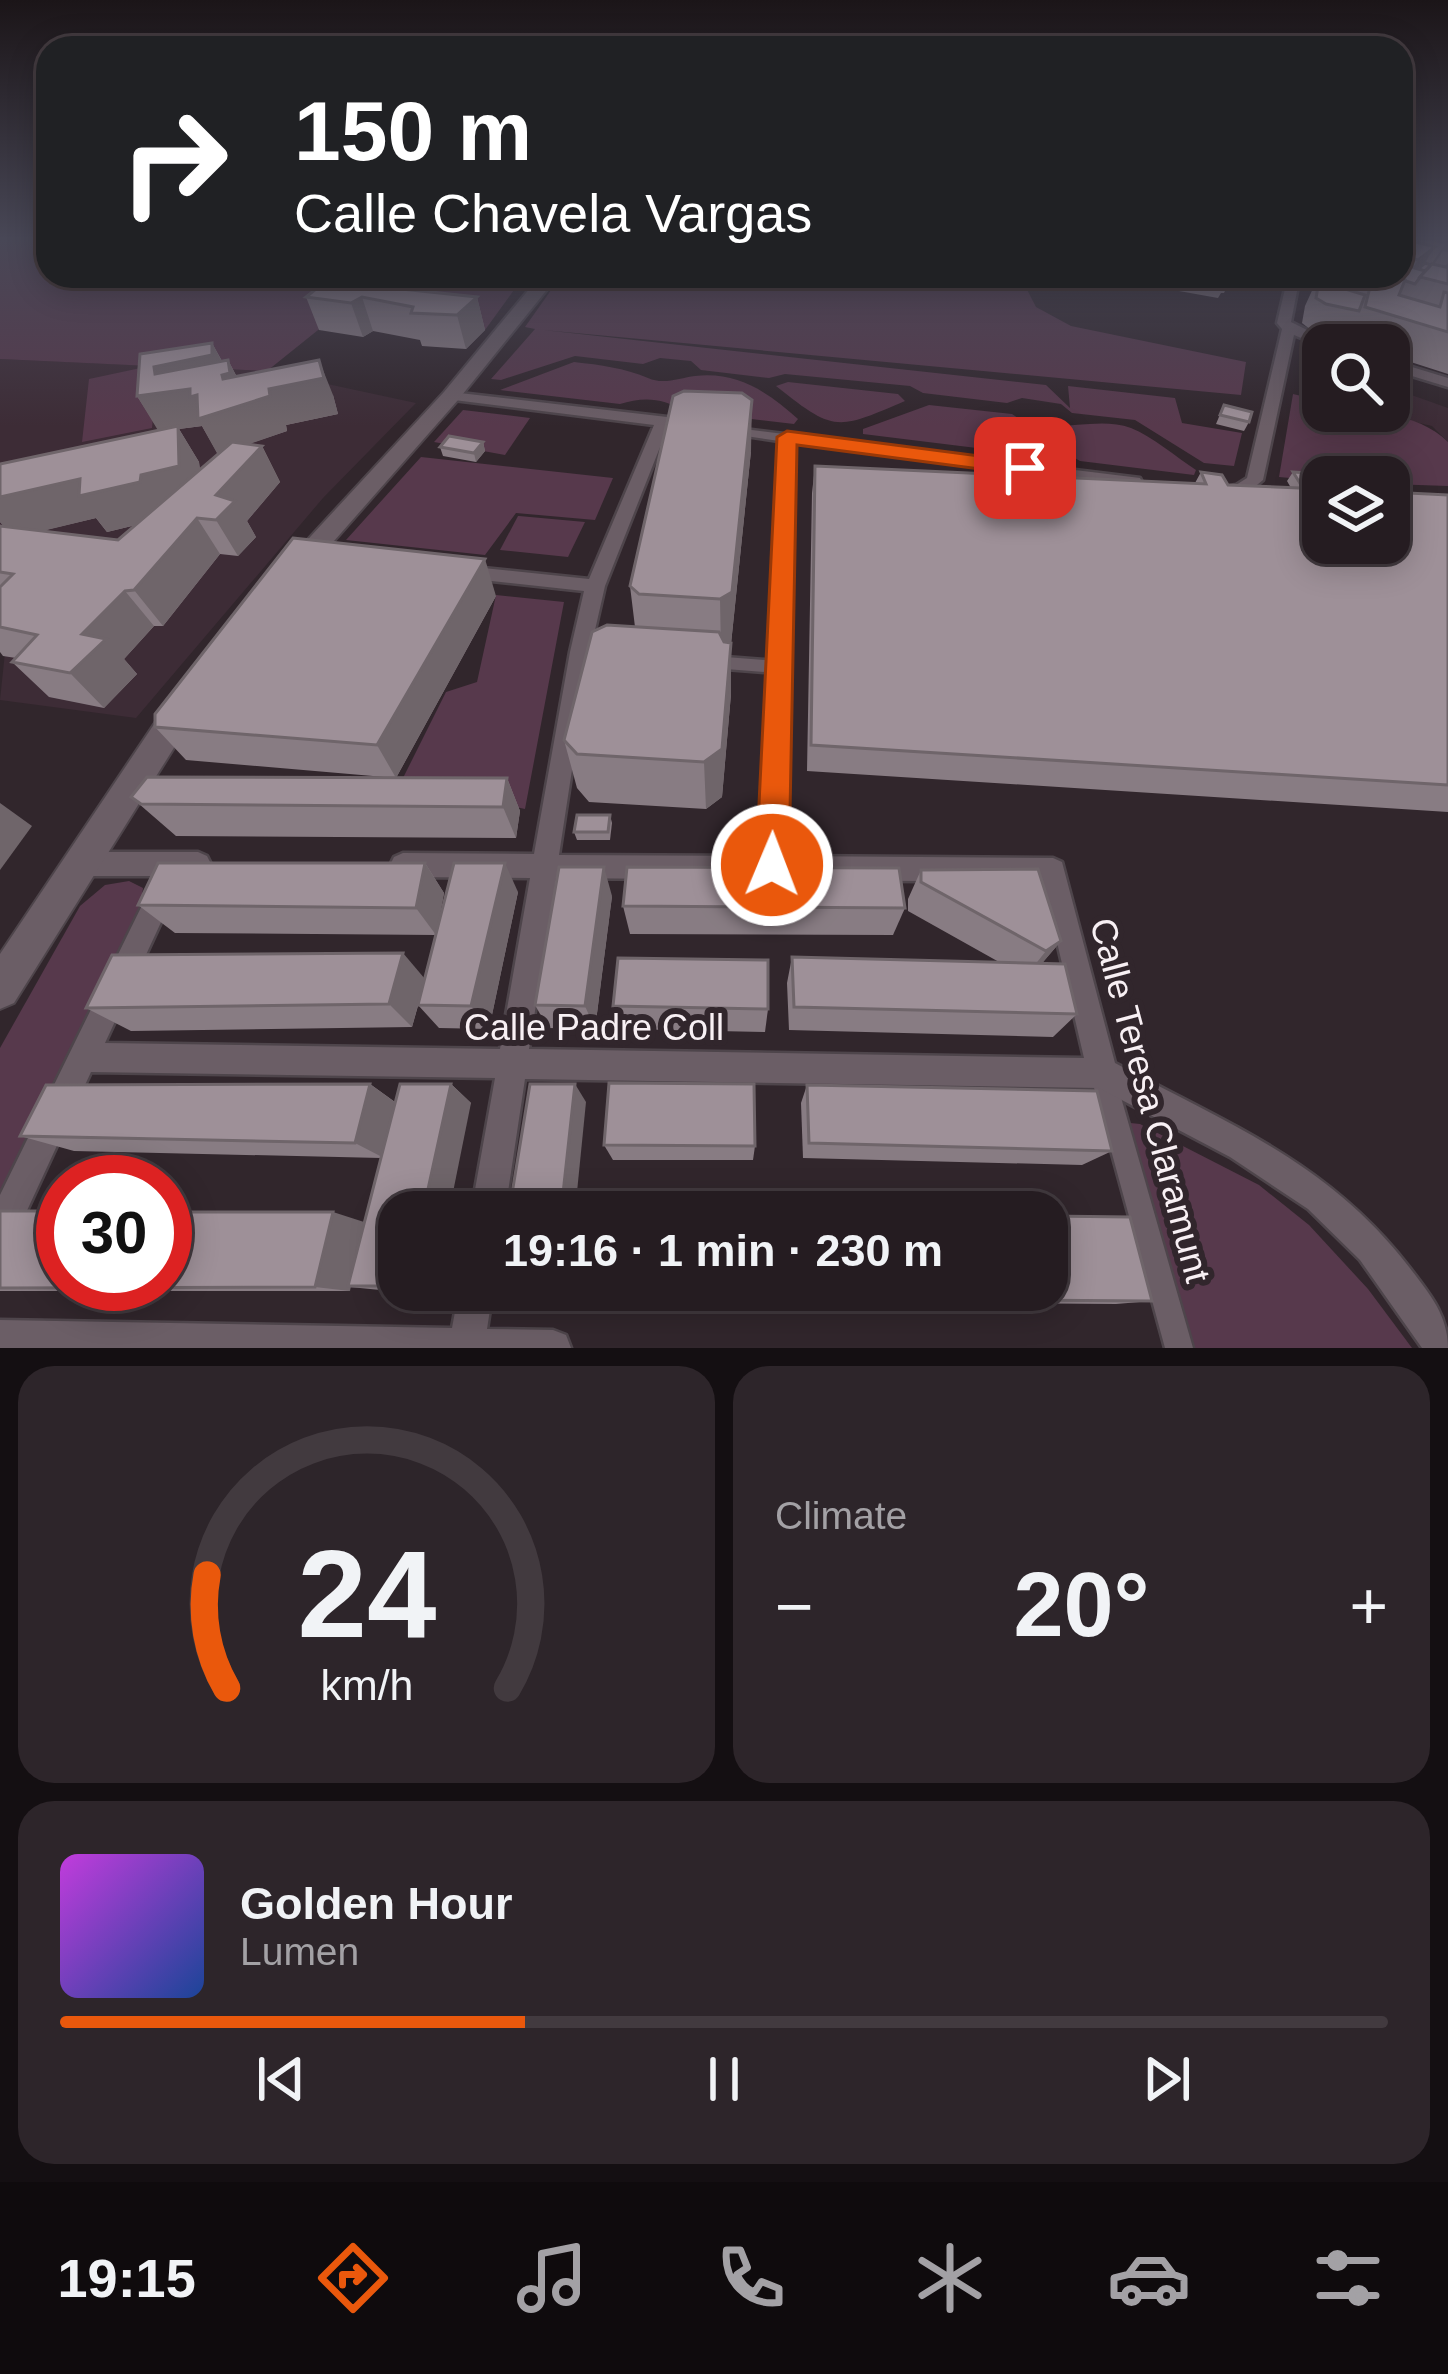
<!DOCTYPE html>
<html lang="en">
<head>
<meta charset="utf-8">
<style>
  body { margin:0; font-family:Arial,sans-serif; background:#2d252a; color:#f1f3f6; height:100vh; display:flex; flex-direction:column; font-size:45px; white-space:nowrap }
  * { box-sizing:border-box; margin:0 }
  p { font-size:39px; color:#a3a1a5 }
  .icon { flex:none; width:66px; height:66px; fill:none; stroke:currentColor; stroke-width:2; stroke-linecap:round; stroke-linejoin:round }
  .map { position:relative; height:1348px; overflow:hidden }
  .side { display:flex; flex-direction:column; gap:18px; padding:18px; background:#140f12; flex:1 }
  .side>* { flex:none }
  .banner { position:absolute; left:36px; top:36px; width:1377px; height:252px; border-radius:36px; box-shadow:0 6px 30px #0003,0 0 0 3px #423a3f; background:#202124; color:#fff; overflow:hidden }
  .controls { position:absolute; left:1302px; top:324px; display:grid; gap:24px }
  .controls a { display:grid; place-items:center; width:108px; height:108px; border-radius:24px; background:#251c21; box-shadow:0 6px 30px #0003,0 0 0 3px #423a3f; font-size:60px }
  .speed { position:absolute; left:36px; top:1155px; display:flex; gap:24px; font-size:60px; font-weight:700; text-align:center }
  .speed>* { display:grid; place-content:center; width:156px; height:156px; border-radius:50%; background:#251c21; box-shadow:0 6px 30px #0003,0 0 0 3px #423a3f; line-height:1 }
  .speed .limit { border:18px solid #d22; background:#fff; color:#111 }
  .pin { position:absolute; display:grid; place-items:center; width:102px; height:102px; color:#fff; margin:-51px; border-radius:24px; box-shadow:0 6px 18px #0006 }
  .me { position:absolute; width:132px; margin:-66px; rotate:1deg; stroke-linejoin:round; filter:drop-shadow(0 0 9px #0008) }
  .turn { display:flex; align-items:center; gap:42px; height:252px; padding:0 60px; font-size:54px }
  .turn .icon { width:156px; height:156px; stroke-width:2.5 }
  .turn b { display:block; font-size:84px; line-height:102px }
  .big { font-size:90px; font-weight:700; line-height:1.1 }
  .side .tile { flex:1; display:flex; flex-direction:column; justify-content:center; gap:18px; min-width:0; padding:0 42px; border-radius:36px; background:#2d252a }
  .side .dial { align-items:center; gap:0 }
  .dial svg { height:312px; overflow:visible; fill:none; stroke:#423a3f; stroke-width:7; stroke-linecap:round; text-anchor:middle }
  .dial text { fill:#f1f3f6; stroke:none }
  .song { display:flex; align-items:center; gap:36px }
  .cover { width:144px; height:144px; border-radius:18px; background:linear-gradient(135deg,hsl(290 70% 55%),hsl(220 70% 35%)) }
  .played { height:12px; border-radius:6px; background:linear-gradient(90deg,#ea580c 35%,#423a3f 35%) }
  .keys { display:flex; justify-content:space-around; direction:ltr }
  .heat { display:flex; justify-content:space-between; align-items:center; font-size:66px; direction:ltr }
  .side .tiles { flex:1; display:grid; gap:18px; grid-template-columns:1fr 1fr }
  .tile:last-child { grid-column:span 2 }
  .trip { position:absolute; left:378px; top:1191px; width:690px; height:120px; border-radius:36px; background:#251c21; box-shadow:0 6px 30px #0003,0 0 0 3px #423a3f; font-weight:700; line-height:120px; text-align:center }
  .menu { display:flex; height:192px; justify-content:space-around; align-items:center; background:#0f0b0d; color:#a3a1a5 }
  .menu .icon { width:84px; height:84px }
  .menu .current { color:#ea580c }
  .menu b { font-size:54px; color:#f1f3f6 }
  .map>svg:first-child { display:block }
  .built { fill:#3d2c36 }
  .green { fill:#57394c }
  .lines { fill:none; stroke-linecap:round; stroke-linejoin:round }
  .pedestrian-casing { stroke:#4e454b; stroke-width:5 }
  .minor-casing { stroke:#4e454b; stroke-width:5 }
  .secondary-casing { stroke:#4e454b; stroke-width:4 }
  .pedestrian { fill:#6b5e66; fill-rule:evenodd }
  .minor { fill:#6b5e66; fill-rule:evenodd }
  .secondary { fill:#6b5e66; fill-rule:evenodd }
  .wall { fill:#887c83; fill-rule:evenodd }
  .shaded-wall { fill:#6f656a }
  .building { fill:#9e9098; stroke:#6f656a; stroke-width:3 }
  .route { fill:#ea580c; stroke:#983908; stroke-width:3 }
  .labels { text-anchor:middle; stroke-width:12; stroke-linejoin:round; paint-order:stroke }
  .near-street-label { font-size:36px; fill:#f8f0f4; stroke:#31262c }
</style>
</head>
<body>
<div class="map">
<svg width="1448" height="1348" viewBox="0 0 1448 1348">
  <rect width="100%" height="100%" fill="#31262c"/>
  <g class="built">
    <polygon points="0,359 267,371 416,403 323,498 136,718 0,700 6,643 0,631"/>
    <polygon points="1389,387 1448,408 1448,442 1432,426 1367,411 1389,411"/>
  </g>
  <g class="green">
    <polygon points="0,237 48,237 48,276 524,276 485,330 338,314 267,371 158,366 152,428 82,442 89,379 150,366 0,359"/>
    <polygon points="561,276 1020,276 1036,307 1071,326 1246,362 1241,395 543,330 1046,385 1070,408 1068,386 1175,398 1182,423 1242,433 1234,466 1204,463 1135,420 1072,413 1061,404 1022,398 1007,403 923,393 910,386 785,374 769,378 701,370 691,361 660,358 643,364 575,356 501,380 491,379 535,329 525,327"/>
    <path d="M574,362C601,365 624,368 648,378C663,385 680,378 695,376C738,371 769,393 798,419L794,424L682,411C664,397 641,397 620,404L500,390Z"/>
    <path d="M788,382L898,394L905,401C837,430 835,433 776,386Z"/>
    <path d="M1293,394L1323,401V411C1365,411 1417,411 1448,442V486L1389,484V477H1323V481L1279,477Z"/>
    <path d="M929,405L1012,414C1046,440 1092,414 1131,428C1153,437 1176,457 1196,470L1194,475L1080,461C1059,448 1032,444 1009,452L863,434V429Z"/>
    <polygon points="463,410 530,418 505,455 434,442"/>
    <polygon points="421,457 613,478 595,520 516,513 485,555 346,540"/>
    <polygon points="518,516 519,516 585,522 568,557 500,550"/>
    <polygon points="496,595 564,602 525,809 401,782 446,692 477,682"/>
    <polygon points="129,881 143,888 139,917 0,1193 0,1048 80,906 105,885"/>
    <polygon points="1111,1121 1140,1124 1259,1185 1309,1225 1368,1289 1412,1348 1179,1348"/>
  </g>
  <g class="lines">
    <g class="pedestrian-casing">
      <g id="pedestrian">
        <polygon points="713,656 778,661 786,667 778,673 713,668 705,662"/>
        <polygon points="1102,1061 1110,1065 1114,1073 1193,1348 1165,1348 1090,1073 1094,1065"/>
      </g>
    </g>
    <g class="minor-casing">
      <g id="minor">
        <polygon points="1288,276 1300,276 1291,322 1337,345 1323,347 1294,335 1263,480 1247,493 1218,496 1218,488 1236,485 1247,478 1282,329 1277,323"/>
        <polygon points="1389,360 1448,378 1448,387 1389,369"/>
        <path d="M451,392L693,420L701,425L693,430L668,427L605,586L590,652L559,855L761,856L779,441L719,432V426L1140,478L1142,482L1134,487L795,443L786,856L1053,858L1062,862L1115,1063C1228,1124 1328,1162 1409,1267C1429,1293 1448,1315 1448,1348H1422L1360,1260L1308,1209L1230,1157L1099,1088L525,1079L505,1212H471L495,1078L91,1072L12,1243L0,1248V1195L154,881L163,878L172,881L176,890L105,1043L500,1049L530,878L403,877L394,873L390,865L394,857L403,853L534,854L570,652L584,591L464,578L455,572L464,566L589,579L654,425L446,399V393ZM556,878L1043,882L1084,1058L529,1049Z"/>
        <polygon points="78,852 198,852 207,856 211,864 207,872 198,876 78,876 69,872 65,864 69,856"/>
        <polygon points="459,1290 493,1290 487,1329 553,1330 566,1335 571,1348 0,1348 0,1320 452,1328"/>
      </g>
    </g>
    <g class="secondary-casing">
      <g id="secondary">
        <polygon points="540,276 558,276 458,400 305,574 287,574 283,568 287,562 444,392"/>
        <polygon points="186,690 197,693 201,702 197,711 14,1003 0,1009 0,954 175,693"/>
      </g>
    </g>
    <use href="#pedestrian" class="pedestrian"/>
    <use href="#minor" class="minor"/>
    <use href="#secondary" class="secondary"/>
  </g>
  <g class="wall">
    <polygon points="1401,237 1448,237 1448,374 1389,355 1389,345 1358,345 1344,341 1347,330 1343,337 1311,330 1302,323 1305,306 1315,284 1310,281 1310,276 1401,276"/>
    <polygon points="1160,276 1232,276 1224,293 1221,293 1218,298 1179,291 1180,286 1159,283"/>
    <polygon points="306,297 477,297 485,330 466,349 422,346 420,340 373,331 363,337 319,330"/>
    <path d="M212,343L222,361L228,360L237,377L333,395L338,414L286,425L287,431L248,444L262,446L280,482L247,521L256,537L238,556L220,554L163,626H154L124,659L137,674L104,708L49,697L12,662L16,658L3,656L0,652V526L5,527L0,522V464L159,430L137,396ZM202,426L218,454L200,470L199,462L179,429ZM96,518L107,532L136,525L118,540L41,531Z"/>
    <polygon points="1224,405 1249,422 1244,431 1216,424"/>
    <polygon points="483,442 485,451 476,462 443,456 440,447"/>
    <polygon points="751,451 731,644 731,694 722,797 706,809 589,802 577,788 564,740 635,627 630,586"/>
    <polygon points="815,466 1195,483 1201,472 1228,485 1291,488 1287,481 1293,472 1324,474 1323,543 1398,493 1448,495 1448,812 807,771 812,493"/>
    <polygon points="496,596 396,778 507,778 520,811 516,838 176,836 131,797 396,778 186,760 155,727"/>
    <polygon points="610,815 612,823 610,840 577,840 574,832"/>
    <polygon points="425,863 444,893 436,935 518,892 489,1029 439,1028 418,1005 420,999 412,1027 131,1031 86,1008 425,979 436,935 175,933 138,905"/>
    <polygon points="921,870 1061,941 1042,963 1077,1014 1053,1037 789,1030 787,983 792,957 999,962 908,911 908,899"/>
    <polygon points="612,896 595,1029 548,1028 535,1005"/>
    <polygon points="623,906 905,908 893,935 630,934"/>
    <polygon points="613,1006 768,1009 765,1032 621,1029"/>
    <polygon points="370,1084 395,1102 451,1084 471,1103 399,1212 399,1290 433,1290 380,1290 350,1287 350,1291 0,1291 0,1211 364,1222 381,1158 74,1151 20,1136"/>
    <polygon points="807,1085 1112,1151 1082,1165 803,1158 801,1103"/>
    <polygon points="604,1145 755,1146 753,1160 613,1160"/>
    <polygon points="610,1290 758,1290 756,1292"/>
    <polygon points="837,1290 1047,1290 1152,1301 1116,1304 838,1302"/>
  </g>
  <g class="shaded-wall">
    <polygon points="1448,240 1448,252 1443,251 1431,269 1424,275"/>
    <polygon points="1435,247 1415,278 1404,281 1418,260"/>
    <polygon points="362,297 373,331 363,337 351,303"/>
    <polygon points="477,297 485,330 466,349 457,315"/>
    <polygon points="212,343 228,373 228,360 246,395 269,389 319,360 333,395 338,414 286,425 287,431 218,455 202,426 179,429 199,462 202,502 165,518 107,532 96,518 14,538 0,522 0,497 80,479 141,475 159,432 137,396 155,374 154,367"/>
    <polygon points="752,400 751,451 731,644 731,694 722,797 706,809 704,762 721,651 720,599"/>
    <polygon points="483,442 485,451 476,462 474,453"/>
    <polygon points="262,446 280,482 247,521 256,537 238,556 216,520 216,495"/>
    <polygon points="197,518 220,554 163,626 134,590"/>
    <polygon points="485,559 496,596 396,778 377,745"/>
    <polygon points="125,591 154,626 124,659 137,674 104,708 70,673 82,634"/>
    <polygon points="507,778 520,811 516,838 503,807"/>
    <polygon points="0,803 32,826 0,870"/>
    <polygon points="425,863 444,893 436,935 416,908"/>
    <polygon points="505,863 518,892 489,1029 471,1006"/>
    <polygon points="604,867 612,896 595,1029 585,1006"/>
    <polygon points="1061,941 1039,967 1025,977 1046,951"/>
    <polygon points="403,953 425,979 412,1027 389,1004"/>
    <polygon points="370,1084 396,1103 384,1158 355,1143"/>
    <polygon points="451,1084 471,1103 449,1212 423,1212"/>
    <polygon points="575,1084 586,1102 575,1212 561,1212"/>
    <polygon points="333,1212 364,1222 350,1291 315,1287"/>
  </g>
  <g class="building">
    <polygon points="1401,237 1419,237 1416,242"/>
    <polygon points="1424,237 1448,237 1448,240 1445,243"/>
    <polygon points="1401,238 1435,247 1418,260 1406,256 1401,261"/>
    <polygon points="1425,263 1431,265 1425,271 1418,269"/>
    <polygon points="1401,264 1425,271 1415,284 1390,276 1401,276"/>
    <polygon points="1432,264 1446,267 1448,265 1448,284 1420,277"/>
    <polygon points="1195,276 1226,276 1226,281"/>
    <polygon points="1333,276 1390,276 1405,280 1399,295 1440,307 1444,292 1448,293 1448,332 1365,307 1370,287"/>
    <polygon points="326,281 477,297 457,315 411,313 413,307 362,297 351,303 306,297"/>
    <polygon points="1319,281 1365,295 1359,311 1326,304 1316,298"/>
    <polygon points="212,343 212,355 154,367 155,374 228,360 230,373 222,375 223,379 319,360 324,378 269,389 270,396 198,419 197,395 190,397 190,389 137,396 140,354"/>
    <polygon points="684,391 742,393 752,400 732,592 720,599 639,594 630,586 673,396"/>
    <polygon points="1224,405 1252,412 1249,422 1220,415"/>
    <polygon points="178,426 179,466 141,475 140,482 79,496 80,479 0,497 0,464"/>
    <polygon points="449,436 483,442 474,453 440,447"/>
    <polygon points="232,442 262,446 216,495 235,501 216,520 197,518 134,590 125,591 82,634 106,639 70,673 12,662 37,635 0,627 0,587 13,574 0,572 0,526 118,540"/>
    <polygon points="815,466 1206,484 1201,472 1222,475 1228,485 1323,489 1323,543 1389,543 1389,492 1448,495 1448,785 811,745"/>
    <polygon points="1293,472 1324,474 1326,477 1323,477 1323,489 1303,488"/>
    <polygon points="1331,474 1381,477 1333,477"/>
    <polygon points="1389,481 1398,493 1389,492"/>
    <polygon points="293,538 485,559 377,745 155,727 155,714"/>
    <polygon points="607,625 719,632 724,642 731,643 722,749 704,762 577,754 564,740 592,632"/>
    <polygon points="147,777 507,778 503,807 141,804 131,797"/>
    <polygon points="577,815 610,815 608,832 574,832"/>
    <polygon points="158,863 425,863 416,908 138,905"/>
    <polygon points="454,863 505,863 471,1006 418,1005"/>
    <polygon points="559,867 604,867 585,1006 535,1005"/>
    <polygon points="627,867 899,868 905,908 623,906"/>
    <polygon points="1038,869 1061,941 1046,951 921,882 921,870"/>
    <polygon points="403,953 389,1004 86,1008 112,955"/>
    <polygon points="792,957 1065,964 1077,1014 794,1007"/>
    <polygon points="618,958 768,960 768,1009 613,1006"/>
    <polygon points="609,1083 754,1084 755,1146 604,1145"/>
    <polygon points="370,1084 355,1143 20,1136 46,1085"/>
    <polygon points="400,1084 451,1084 423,1212 399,1212 399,1286 348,1286"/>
    <polygon points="530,1084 575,1084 561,1212 509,1212"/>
    <polygon points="807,1085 1097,1091 1112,1151 809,1143"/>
    <polygon points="0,1211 63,1211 63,1284 165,1284 165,1212 333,1212 315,1287 0,1288"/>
    <polygon points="1047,1216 1130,1217 1152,1301 848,1299 848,1290 1047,1290"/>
  </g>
  <linearGradient id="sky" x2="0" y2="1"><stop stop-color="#1b1518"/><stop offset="0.56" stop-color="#484756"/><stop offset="1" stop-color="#484756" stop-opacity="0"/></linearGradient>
  <rect width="1448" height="426" fill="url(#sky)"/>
  <polygon class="route" points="787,431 1025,462 1035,468 1025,475 797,445 789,865 784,876 772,880 761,876 756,865 777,437"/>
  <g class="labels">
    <g class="near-street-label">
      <text x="594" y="1040">Calle Padre Coll</text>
      <text transform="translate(1151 1100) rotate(75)" y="13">Calle Teresa Claramunt</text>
    </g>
  </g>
</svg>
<div class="controls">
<a><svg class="icon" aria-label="search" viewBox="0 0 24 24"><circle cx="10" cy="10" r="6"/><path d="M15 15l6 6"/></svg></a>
<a><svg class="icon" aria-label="layers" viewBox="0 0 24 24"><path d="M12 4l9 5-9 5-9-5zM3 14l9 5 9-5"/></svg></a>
</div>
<div class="speed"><div class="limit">30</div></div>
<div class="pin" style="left:1025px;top:468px;background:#d93025"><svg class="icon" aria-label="arrive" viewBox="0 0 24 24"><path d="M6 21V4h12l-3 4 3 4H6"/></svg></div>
<svg class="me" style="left:772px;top:865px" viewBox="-20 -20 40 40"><circle r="17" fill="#ea580c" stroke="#fff" stroke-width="3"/><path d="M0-11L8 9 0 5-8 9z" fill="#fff"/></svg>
<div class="trip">19:16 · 1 min · 230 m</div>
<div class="banner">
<div class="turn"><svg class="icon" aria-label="right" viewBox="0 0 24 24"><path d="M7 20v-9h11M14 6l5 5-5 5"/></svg><div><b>150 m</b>Calle Chavela Vargas</div></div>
</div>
</div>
<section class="side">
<div class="tiles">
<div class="tile dial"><svg viewBox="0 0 100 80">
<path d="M14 69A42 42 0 1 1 86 69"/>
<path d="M14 69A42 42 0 0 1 9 40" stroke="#ea580c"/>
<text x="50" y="56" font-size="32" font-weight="700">24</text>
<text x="50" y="72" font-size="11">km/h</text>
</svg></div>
<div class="tile"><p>Climate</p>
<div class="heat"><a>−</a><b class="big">20°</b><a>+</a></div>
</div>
<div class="tile">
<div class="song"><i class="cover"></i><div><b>Golden Hour</b><p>Lumen</p></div></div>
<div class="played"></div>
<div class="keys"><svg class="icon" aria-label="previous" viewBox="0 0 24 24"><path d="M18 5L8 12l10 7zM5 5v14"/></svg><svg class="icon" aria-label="pause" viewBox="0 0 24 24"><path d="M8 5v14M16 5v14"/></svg><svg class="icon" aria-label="next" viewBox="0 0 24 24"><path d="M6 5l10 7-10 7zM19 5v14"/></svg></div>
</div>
</div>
</section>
<nav class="menu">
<b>19:15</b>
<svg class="icon current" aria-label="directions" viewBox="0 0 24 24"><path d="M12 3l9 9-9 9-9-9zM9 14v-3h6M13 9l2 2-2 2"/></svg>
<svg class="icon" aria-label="music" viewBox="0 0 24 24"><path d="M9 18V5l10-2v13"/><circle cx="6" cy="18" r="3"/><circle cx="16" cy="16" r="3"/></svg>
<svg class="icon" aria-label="phone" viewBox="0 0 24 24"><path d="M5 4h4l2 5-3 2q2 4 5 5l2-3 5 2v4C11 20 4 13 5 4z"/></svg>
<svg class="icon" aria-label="climate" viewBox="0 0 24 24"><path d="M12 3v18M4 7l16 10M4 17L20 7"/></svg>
<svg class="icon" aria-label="car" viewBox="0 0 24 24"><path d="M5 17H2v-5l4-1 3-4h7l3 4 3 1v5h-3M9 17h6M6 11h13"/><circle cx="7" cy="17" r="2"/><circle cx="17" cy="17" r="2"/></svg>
<svg class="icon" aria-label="filters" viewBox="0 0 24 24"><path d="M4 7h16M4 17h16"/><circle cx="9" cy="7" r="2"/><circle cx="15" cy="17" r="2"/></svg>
</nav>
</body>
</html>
